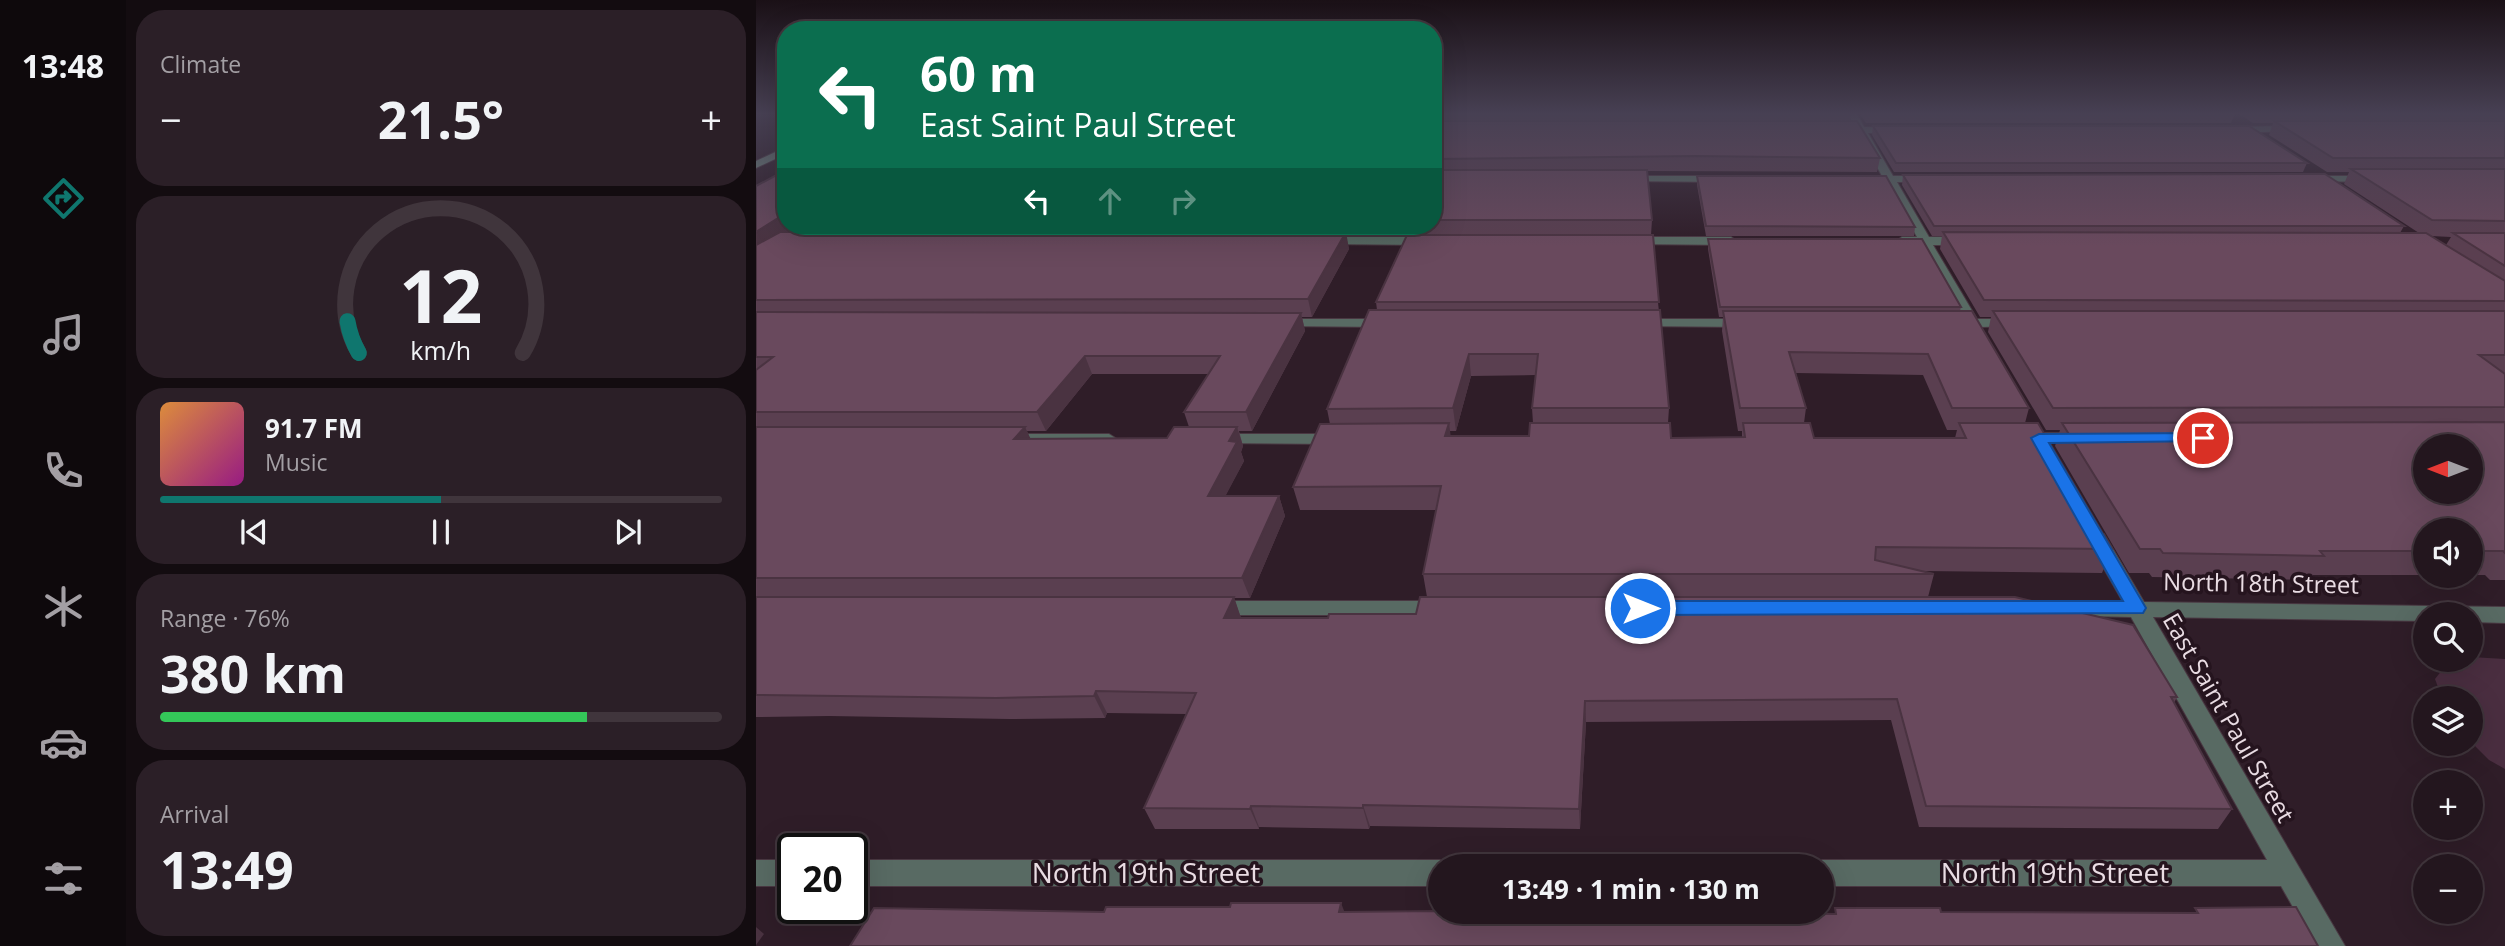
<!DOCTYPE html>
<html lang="en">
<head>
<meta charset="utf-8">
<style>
  body { margin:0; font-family:"Open Sans",sans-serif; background:#2b1f27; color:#f1f3f6; height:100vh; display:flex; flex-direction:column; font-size:26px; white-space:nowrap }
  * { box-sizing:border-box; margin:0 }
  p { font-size:23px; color:#a39fa4 }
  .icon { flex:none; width:38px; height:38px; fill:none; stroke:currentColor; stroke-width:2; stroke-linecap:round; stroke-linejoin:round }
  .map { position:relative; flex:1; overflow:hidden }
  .panel { display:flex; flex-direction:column; gap:10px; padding:10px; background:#130c10; width:630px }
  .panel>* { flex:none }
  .top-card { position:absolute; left:21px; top:21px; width:665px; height:214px; border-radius:28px; box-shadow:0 7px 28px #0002,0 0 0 2px #40353c; background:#0b6e4f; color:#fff; overflow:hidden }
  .needle { width:46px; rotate:270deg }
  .fabs { position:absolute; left:1657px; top:434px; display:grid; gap:14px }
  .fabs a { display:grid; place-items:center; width:70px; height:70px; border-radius:50%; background:#23161e; box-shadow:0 7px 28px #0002,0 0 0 2px #40353c; font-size:35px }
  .speed { position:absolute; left:21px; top:833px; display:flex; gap:14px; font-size:35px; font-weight:700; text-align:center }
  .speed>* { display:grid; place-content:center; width:91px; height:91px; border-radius:50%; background:#23161e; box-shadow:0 7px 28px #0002,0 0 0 2px #40353c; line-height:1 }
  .speed .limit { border:4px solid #111; border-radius:10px; background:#fff; color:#111 }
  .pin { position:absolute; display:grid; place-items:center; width:60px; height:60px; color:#fff; margin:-30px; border:4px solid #fff; border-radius:50%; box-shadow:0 2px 7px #0007 }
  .me { position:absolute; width:77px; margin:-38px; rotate:90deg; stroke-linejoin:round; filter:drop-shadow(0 0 5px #0008) }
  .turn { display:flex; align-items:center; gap:24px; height:147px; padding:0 28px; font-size:32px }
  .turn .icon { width:91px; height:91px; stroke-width:2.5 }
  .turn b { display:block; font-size:49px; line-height:60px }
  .lanes { display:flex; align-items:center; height:66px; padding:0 28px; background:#0003; justify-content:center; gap:35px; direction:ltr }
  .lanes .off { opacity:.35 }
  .big { font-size:52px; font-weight:700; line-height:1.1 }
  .panel .tile { flex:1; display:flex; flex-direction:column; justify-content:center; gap:10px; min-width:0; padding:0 24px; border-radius:28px; background:#2b1f27 }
  .panel .dial { align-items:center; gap:0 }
  .dial svg { height:182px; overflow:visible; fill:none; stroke:#40353c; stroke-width:7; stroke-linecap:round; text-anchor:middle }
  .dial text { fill:#f1f3f6; stroke:none }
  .song { display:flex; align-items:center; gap:21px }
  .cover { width:84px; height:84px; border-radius:10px; background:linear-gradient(135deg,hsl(30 70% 55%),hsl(310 70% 35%)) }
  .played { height:7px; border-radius:4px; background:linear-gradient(90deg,#0f766e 50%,#40353c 50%) }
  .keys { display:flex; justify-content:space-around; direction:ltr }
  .heat { display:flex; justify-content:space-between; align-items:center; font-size:38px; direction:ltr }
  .charge { height:10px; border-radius:5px; background:linear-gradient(90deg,#34c759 76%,#40353c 0) }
  .trip { position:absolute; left:672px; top:854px; width:406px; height:70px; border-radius:35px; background:#23161e; box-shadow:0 7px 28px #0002,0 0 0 2px #40353c; font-weight:700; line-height:70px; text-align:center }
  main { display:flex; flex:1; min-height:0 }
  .dock { display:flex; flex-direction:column; width:126px; justify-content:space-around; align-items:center; background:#0e090c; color:#a39fa4 }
  .dock .icon { width:49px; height:49px }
  .dock .selected { color:#0f766e }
  .dock b { font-size:32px; color:#f1f3f6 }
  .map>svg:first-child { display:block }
  .green { fill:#4a2e40 }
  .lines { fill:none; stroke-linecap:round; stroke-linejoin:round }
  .lane-casing { stroke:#493842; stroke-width:2 }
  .secondary-casing { stroke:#493842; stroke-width:2 }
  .lane { fill:#586a63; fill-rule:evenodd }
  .secondary { fill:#759287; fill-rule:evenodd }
  .wall { fill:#5a3f50; fill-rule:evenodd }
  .shaded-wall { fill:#4a3341 }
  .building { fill:#69495d; stroke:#4a3341; stroke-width:2; fill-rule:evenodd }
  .route { fill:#1a73e8; stroke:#114b97; stroke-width:2 }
  .labels { text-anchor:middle; stroke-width:7; stroke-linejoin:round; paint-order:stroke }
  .street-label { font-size:24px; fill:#e9dce3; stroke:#25141e }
  .near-street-label { font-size:28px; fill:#e9dce3; stroke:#25141e }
</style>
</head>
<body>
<main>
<nav class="dock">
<b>13:48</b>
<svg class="icon selected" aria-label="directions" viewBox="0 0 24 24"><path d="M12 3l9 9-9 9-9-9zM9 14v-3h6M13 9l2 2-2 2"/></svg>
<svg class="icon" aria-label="music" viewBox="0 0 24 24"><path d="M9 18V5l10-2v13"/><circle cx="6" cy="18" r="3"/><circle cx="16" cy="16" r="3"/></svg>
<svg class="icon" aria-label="phone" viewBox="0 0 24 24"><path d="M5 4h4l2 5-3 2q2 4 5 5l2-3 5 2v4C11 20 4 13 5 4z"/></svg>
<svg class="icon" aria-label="climate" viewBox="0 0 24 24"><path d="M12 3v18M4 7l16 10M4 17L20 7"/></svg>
<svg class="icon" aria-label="car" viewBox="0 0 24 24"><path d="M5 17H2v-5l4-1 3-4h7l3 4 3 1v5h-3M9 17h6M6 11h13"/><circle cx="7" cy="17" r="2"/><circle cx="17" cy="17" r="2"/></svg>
<svg class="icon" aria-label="filters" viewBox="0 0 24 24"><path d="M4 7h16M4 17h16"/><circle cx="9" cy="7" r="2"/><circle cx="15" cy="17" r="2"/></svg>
</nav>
<section class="panel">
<div class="tile"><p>Climate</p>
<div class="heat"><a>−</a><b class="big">21.5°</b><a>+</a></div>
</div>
<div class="tile dial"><svg viewBox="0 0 100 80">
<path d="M14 69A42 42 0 1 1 86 69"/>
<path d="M14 69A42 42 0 0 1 9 55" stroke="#0f766e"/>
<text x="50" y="56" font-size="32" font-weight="700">12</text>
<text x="50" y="72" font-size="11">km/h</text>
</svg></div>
<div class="tile">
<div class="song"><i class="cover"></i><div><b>91.7 FM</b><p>Music</p></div></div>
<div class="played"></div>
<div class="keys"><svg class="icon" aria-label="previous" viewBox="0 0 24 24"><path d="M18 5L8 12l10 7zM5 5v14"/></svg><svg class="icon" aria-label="pause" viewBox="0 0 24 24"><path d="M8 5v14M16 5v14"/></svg><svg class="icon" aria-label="next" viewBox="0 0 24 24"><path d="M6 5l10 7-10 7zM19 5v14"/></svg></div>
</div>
<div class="tile"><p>Range · 76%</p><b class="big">380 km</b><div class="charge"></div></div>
<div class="tile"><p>Arrival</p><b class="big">13:49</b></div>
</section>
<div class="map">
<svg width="1749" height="946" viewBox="0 0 1749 946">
  <rect width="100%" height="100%" fill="#2f1d28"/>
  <polygon class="green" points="1715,657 1749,659 1749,769 1733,760 1715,742 1715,698 1686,698 1679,679 1694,660 1715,660"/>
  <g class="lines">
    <g class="lane-casing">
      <g id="lane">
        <polygon points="1092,114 1101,114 1108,127 1142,128 1144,130 1139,133 1112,133 1137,176 1168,176 1173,179 1168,182 1141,182 1173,237 1209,237 1215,241 1209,245 1177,245 1221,319 1256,319 1263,323 1261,326 1225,327 1225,333 1215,333 1211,327 1195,326 1195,320 1207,319 1165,245 1146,245 1140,241 1146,237 1161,237 1130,182 1109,182 1104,179 1109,176 1126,176 1102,133 1083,133 1078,130 1083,127 1099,127"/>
        <polygon points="1538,126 1541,127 1541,131 1475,133 1470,130 1475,127"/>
        <polygon points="871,176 965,176 970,179 965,182 867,181 867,177"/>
        <polygon points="1553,176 1613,176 1618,179 1613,182 1549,181 1549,177"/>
        <polygon points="48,226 62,226 0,265 0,256"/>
        <polygon points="569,237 670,237 676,241 670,245 565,244 563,241"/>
        <polygon points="873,237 975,237 981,241 975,245 869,244 867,241"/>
        <polygon points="524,319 629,319 636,323 629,327 519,326 517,323"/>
        <polygon points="881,319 990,319 997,323 990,327 876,326 874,323"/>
        <polygon points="1270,433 1326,433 1334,438 1326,443 1264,442 1262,438 1264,434"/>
        <polygon points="251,434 353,434 361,439 353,444 245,443 243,439"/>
        <polygon points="461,434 580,434 588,439 580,444 455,443 453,439"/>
        <polygon points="1341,533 1348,534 1388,602 1749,607 1749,623 1715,622 1715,614 1670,614 1670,621 1397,617 1589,946 1559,946 1525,886 1066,886 1066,866 1056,866 1066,860 1511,860 1375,617 1284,615 1277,613 1274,608 1277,603 1284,601 1367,602 1331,539 1334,534"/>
        <polygon points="458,601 686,601 693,603 696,608 693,613 686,615 458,615 451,613 448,608 451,603"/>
        <rect x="0" y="860" width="37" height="26"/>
        <polygon points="96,860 684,860 694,866 684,866 684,886 96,886"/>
      </g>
    </g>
    <g class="secondary-casing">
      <polygon id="secondary" points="30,147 30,154 0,168 0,161"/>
    </g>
    <use href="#lane" class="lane"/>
    <use href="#secondary" class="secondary"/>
  </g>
  <g class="wall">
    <path d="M677,114H1095L1094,121L1124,158L1121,172L891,171L896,220L895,235L913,408L912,423L915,438L986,437V431H982L966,331L967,317H963L952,249V239L1205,307L1204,311L1273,408L1269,423L1356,549L1346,573L1166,571L1178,574L1172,597L1421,697L1418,703L1476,809L1462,829L1163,827L1135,720L830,722L824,829L614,826L613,829L503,827V829H399L388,808L431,714L351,713L349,718L253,719L73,716L0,717V186L30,226H44L34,232H52L48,226H605L600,236H590L593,249L556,317H546L549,331L496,431H483L487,446L485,452L488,461L469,496H523L529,516L494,598H478L485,618H572L660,614L671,597L667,574L680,510H544L537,487L574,424L571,409L621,310L620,302L658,235L657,226H677ZM1040,373L1167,375L1191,430H1201L1199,438H1058L1048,423L1050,408ZM336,374H453L428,412L433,427L411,438L274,439L271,431H290ZM780,375L776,408L777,423L773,436H694V431H700L715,376Z"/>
    <polygon points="1104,114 1479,114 1475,123 1110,123"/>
    <path d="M1483,114H1749V580H1734L1729,575H1715V530H1670V575H1557L1554,580L1396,577L1393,573H1373L1299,446L1304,430H1290L1232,332L1235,317H1224L1184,249L1186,236H1176L1146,185L1147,175L1648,226L1644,233H1663L1588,184L1593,172H1571L1513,135L1517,123H1497ZM1675,236L1695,237L1690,245Z"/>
    <polygon points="1117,126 1551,163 1547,172 1138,172 1116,135"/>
    <polygon points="941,176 1159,227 1158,236 950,236 941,185"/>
  </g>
  <g class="shaded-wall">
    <polygon points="30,213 30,226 44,226 0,254 0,232"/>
    <polygon points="598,226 605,226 600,236"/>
    <polygon points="590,232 593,249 556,317 552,299"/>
    <polygon points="545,313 549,331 496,431 490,412"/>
    <polygon points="713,354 715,376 700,431 697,408"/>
    <polygon points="329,356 336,374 290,431 281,412"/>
    <polygon points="693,423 696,446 689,436"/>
    <polygon points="269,427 278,446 258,439"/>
    <polygon points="481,427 487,446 485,452 488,461 459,516 452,496 473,441"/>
    <polygon points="523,496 529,516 494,598 486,578"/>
    <polygon points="478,597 485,618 476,639 468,618"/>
    <polygon points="340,691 351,713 349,718 338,696"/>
    <polygon points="829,701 830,722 824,829 823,809"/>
    <polygon points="607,805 614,826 613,829 607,808"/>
    <polygon points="495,806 503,827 503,829 494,809"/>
    <polygon points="585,903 594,926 583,912"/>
    <polygon points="0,927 8,934 0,945"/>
  </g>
  <g class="building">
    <polygon points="677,121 1101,121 1124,158 939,156 677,159"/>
    <polygon points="1518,121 1749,121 1749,158 1577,158"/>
    <polygon points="1117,126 1493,126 1551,163 1140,163"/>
    <polygon points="1595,169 1749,169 1749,221 1676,220"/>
    <polygon points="30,170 30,213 0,232 0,186"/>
    <polygon points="677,170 891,170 896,220 677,220"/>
    <polygon points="1569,174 1648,226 1178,226 1147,175"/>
    <polygon points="941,176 1130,176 1159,227 950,226"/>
    <polygon points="24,232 590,232 552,299 0,300 0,245"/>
    <polygon points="1187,232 1670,233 1749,281 1749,301 1228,300"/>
    <polygon points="1697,233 1749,233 1749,266"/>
    <polygon points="651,235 897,235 903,302 620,302"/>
    <polygon points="952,239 1166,239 1205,307 964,307"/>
    <polygon points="613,310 904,310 913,408 776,408 782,354 713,354 697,408 571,409"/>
    <polygon points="967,311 1216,311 1273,408 1196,408 1172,354 1033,352 1050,408 984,408"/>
    <polygon points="1237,311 1749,311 1749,355 1723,355 1749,374 1749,407 1297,408"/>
    <polygon points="0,312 545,313 490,412 428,412 464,356 329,356 281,412 0,412 0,370 17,357 0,357"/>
    <path d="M1749,422V553L1747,551H1715V530H1670V551H1564L1568,556L1407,553L1404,549H1384L1306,423ZM1670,446H1715V492H1670Z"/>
    <polygon points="693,423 689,436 773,436 774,423 914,423 915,438 989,437 987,423 1054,423 1058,438 1210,438 1203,423 1282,423 1356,549 1120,547 1119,560 1178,574 667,574 685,486 537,487 564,424"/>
    <polygon points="0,427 269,427 258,439 411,438 418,427 481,427 473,441 481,442 452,496 523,496 486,578 0,578"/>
    <polygon points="0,597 478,597 468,618 572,618 573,614 660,614 664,597 1259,597 1377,625 1421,697 1415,697 1476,809 1170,806 1141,699 829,701 823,809 607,805 607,808 495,806 494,809 388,808 440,693 340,691 338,696 240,698 0,695"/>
    <polygon points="475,903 585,903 583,912 684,911 684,912 823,912 823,914 955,916 955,912 1080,914 1079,908 1184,908 1185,912 1442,913 1439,908 1540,907 1562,946 94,946 118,908 348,912 350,907 474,907"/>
  </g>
  <linearGradient id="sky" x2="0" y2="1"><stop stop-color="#1a1016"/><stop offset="0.46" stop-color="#474053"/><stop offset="1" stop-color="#474053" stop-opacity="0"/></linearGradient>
  <rect width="1749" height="247" fill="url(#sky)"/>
  <polygon class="route" points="1447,433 1452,435 1455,438 1452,441 1293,443 1390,608 1387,613 884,615 877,613 874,608 877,603 884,601 1367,601 1275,438 1283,434"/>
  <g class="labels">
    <g class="street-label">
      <text transform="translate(1505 584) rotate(1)" y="8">North 18th Street</text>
      <text transform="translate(1472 718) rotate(60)" y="8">East Saint Paul Street</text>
    </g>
    <g class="near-street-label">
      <text x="390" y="883">North 19th Street</text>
      <text x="1299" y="883">North 19th Street</text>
    </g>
  </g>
</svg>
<div class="fabs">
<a><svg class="needle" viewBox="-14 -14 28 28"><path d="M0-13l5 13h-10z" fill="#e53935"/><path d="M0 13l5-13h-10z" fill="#a39fa4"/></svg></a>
<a><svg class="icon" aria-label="sound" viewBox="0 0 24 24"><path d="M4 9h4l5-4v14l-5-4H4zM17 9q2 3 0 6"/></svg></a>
<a><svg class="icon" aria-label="search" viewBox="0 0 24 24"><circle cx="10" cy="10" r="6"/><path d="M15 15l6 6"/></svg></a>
<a><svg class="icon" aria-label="layers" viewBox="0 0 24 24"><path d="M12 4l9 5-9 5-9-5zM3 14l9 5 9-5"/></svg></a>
<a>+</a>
<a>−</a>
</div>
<div class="speed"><div class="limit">20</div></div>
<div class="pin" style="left:1447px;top:438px;background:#d93025"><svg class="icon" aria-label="arrive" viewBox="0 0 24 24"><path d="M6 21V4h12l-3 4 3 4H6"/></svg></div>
<svg class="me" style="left:884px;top:608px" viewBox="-20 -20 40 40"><circle r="17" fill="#1a73e8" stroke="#fff" stroke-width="3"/><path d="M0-11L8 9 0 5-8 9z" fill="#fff"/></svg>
<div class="trip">13:49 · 1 min · 130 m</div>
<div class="top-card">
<div class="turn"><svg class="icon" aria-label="left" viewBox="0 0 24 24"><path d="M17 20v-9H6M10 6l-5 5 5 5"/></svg><div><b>60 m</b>East Saint Paul Street</div></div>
<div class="lanes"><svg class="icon" aria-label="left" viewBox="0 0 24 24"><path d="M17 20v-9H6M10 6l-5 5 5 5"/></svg><svg class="icon off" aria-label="ahead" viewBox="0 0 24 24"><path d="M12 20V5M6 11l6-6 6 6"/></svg><svg class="icon off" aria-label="right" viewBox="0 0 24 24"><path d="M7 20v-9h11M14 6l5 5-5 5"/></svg></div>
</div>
</div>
</main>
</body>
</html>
